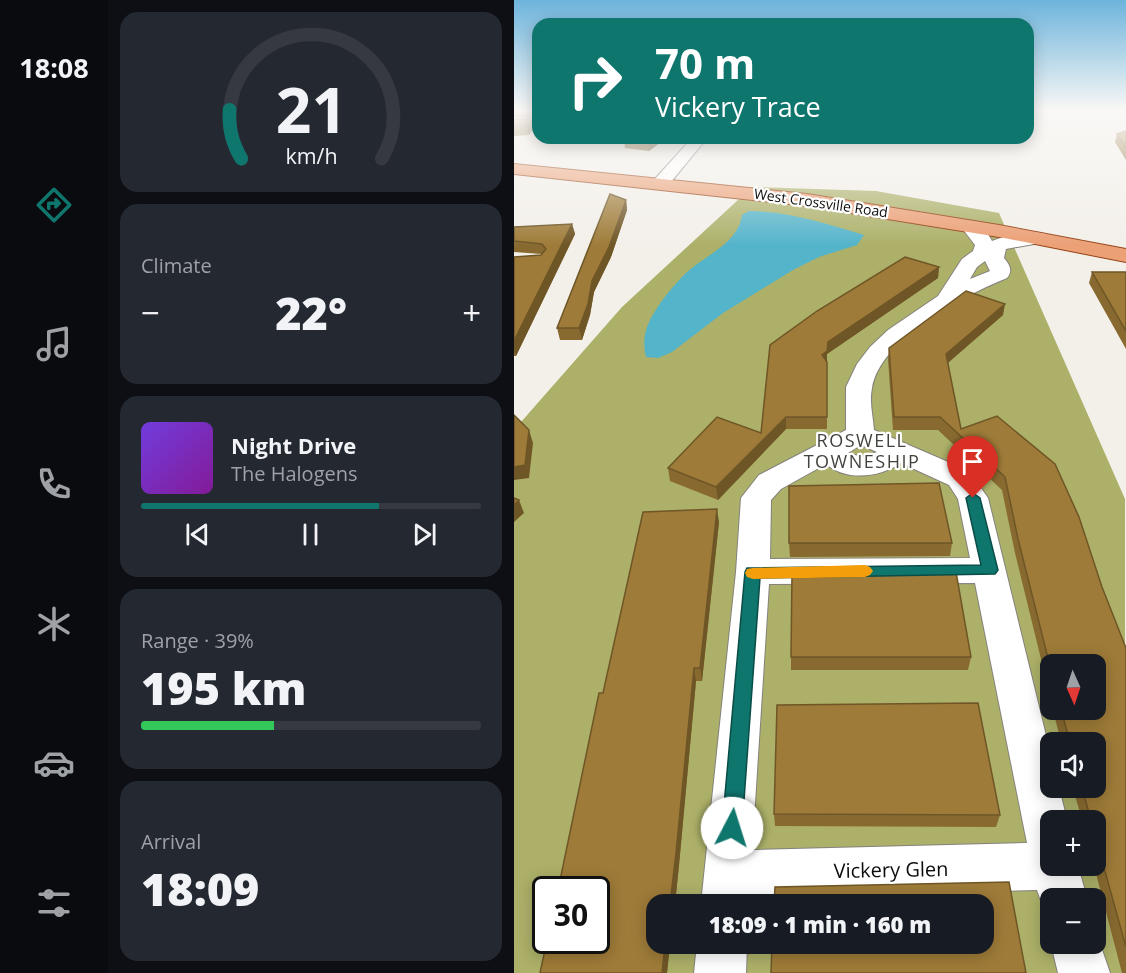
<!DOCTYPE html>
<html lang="en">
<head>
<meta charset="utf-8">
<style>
  body { margin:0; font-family:"Open Sans",sans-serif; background:#242831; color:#f1f3f6; height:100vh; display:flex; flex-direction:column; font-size:22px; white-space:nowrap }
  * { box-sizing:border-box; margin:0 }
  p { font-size:20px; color:#9ea1a6 }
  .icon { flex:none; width:33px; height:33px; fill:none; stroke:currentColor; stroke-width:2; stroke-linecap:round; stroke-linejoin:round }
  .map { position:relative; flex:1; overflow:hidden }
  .drawer { display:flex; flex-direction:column; gap:12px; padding:12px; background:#0d0f14; width:406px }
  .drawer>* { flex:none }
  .guide { position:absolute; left:18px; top:18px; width:502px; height:126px; border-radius:18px; box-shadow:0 3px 15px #0003; background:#0f766e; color:#fff; overflow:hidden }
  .needle { width:39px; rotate:177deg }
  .buttons { position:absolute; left:526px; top:654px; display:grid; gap:12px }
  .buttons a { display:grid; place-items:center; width:66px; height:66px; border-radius:12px; background:#171b24; box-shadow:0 3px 15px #0003; font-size:30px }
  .speed { position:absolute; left:18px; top:876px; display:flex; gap:12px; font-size:30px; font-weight:700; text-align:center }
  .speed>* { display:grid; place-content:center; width:78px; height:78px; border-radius:50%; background:#171b24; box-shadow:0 3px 15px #0003; line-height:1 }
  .speed .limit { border:3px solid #111; border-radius:9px; background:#fff; color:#111 }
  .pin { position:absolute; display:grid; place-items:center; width:51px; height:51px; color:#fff; margin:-62px -26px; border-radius:50% 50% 50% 0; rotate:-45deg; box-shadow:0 0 6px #0007 }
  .pin .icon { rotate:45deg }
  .me { position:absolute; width:66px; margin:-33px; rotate:5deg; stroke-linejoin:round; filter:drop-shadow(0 0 4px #0008) }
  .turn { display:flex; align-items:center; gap:21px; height:126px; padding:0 24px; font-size:27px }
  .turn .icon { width:78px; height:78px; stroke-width:2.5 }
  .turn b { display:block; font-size:42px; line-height:51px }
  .big { font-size:45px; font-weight:800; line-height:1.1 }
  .drawer .card { flex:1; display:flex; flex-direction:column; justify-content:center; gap:9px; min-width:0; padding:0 21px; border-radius:18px; background:#242831 }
  .drawer .dial { align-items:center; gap:0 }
  .dial svg { height:156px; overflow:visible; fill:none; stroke:#363941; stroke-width:7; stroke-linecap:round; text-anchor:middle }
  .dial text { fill:#f1f3f6; stroke:none }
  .song { display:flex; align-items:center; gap:18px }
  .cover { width:72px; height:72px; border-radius:9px; background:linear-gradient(135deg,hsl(260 70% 55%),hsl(290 70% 35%)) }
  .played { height:6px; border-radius:3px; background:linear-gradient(90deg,#0f766e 70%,#363941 70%) }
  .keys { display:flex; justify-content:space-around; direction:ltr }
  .heat { display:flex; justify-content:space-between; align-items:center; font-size:33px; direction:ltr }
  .charge { height:9px; border-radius:4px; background:linear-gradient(90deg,#34c759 39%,#363941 0) }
  .trip { position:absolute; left:132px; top:894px; width:348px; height:60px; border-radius:18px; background:#171b24; box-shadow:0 3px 15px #0003; font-weight:800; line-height:60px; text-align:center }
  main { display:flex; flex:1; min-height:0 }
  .tab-bar { display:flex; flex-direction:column; width:108px; justify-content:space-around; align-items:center; background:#090b0e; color:#9ea1a6 }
  .tab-bar .icon { width:42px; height:42px }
  .tab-bar .selected { color:#0f766e }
  .tab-bar b { font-size:27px; color:#f1f3f6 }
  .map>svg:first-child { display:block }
  .forest { fill:#acb068; fill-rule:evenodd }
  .water { fill:#54b4ca }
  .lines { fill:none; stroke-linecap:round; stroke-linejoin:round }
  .minor-casing { stroke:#85827d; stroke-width:2 }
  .major-casing { stroke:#954315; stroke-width:2 }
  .minor { fill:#fff; fill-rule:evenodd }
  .major { fill:#eba076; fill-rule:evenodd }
  .wall { fill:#886a30 }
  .shaded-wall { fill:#6f5627 }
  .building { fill:#9e7b38; stroke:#6f5627; stroke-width:1.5 }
  .route { fill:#0f766e; stroke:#0a4d48; stroke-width:1.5 }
  .slow { fill:#f59e0b }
  .labels { text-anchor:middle; stroke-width:4.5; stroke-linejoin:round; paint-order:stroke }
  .far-street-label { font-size:14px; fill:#0e0d0b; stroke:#fff }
  .neighbourhood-label { font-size:18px; letter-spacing:1.5px; fill:#44423e; stroke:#fff }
  .near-street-label { font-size:20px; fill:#0e0d0b; stroke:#fff }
</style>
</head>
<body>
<main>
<nav class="tab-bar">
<b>18:08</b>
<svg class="icon selected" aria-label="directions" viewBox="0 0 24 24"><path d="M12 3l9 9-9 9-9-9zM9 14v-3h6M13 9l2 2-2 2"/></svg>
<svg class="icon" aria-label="music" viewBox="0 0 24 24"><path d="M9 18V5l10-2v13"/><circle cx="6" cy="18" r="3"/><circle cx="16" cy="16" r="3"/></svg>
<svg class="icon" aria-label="phone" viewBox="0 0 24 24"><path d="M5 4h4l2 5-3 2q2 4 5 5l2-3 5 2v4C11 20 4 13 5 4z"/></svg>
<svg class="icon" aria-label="climate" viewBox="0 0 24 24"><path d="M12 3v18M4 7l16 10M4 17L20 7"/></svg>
<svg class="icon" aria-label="car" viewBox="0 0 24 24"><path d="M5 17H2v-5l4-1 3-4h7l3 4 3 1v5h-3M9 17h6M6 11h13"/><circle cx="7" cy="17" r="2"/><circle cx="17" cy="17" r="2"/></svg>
<svg class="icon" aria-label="filters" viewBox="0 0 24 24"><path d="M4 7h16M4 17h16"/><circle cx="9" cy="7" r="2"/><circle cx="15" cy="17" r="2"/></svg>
</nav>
<section class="drawer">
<div class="card dial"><svg viewBox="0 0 100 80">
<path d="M14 69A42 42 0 1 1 86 69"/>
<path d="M14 69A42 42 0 0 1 8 44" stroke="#0f766e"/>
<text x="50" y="56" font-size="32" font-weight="700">21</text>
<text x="50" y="72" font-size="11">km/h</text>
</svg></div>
<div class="card"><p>Climate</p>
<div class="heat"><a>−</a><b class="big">22°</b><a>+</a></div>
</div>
<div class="card">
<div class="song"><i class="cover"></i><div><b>Night Drive</b><p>The Halogens</p></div></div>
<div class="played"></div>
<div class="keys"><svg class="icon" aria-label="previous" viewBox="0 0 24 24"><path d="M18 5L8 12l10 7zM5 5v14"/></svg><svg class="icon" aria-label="pause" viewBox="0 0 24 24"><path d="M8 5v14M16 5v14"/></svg><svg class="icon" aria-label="next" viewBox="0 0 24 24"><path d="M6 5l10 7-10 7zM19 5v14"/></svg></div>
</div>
<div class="card"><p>Range · 39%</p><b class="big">195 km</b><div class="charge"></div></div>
<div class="card"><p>Arrival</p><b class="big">18:09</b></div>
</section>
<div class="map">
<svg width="612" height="973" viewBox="0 0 612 973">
  <rect width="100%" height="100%" fill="#f3f0ea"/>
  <path class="forest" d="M238,187L362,191L485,213L611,499V973H0V430L108,307ZM537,664H582V710H537ZM537,742H582V788H537ZM537,820H582V866H537ZM32,890H82V940H32ZM537,898H582V944H537ZM142,904H470V944H142Z"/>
  <path class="water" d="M235,211C273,211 314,224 350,235L343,245L305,257L279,270L209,313L158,352L144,358L132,357C128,341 131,327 140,313C149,298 159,286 172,273C191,255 224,244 228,215Z"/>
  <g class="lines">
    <g class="minor-casing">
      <g id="minor">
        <polygon points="178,138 193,138 152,188 140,188 138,184 140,180"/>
        <path d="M457,222L471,229L478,241C494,235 514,230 531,234L534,238L531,242L492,249L490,258C496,265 499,271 493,278C451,295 366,339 358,388C355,402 359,416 360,430L455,471L474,498L537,756V788H545L553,820H537V866H564L573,898H537V917L532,915L523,890L236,897L235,904H187L222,572L227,498L245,475L332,430V387L343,364L356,347L374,330L424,296L448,259L459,251L461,245L448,228L450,224ZM471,261L476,271L456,279L463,267ZM347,445L363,452L348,457L334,453ZM387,463L435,485L444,499L456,558L256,559L257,500L267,489L312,464C333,482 366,477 387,463ZM461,583L513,843L238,850L255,584Z"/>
        <polygon points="582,932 596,973 544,973 537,944 582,944"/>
        <polygon points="183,944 233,944 232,973 180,973"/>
      </g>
    </g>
    <g class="major-casing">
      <polygon id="major" points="0,164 293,194 485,225 612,249 612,262 485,237 293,206 0,174"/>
    </g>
    <use href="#minor" class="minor"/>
    <use href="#major" class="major"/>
  </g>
  <g class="wall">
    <polygon points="0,110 24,110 24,118 0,117"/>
    <polygon points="0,119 18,119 20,128 15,135 0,136"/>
    <polygon points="612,131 612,160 601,142 603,134"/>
    <polygon points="111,138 152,138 135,151 111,148 110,140"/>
    <polygon points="112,200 113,210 97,257 80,292 76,315 68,340 46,340 43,328"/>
    <polygon points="58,224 61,234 2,356 0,356 0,257 27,255 27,254 0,252 0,227"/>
    <polygon points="425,267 424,278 313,354 313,429 272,429 204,500 156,481 154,468 247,433 256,345"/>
    <polygon points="578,272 612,272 612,349 575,283"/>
    <polygon points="489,315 434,363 447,429 588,587 612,648 612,973 608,973 580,866 582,866 582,820 568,820 559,788 582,788 582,742 547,742 539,710 582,710 537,664 537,700 501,553 488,490 424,430 379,430 374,360 375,348"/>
    <polygon points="205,522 188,681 182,681 165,865 161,904 142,904 156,944 153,973 26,973 89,693"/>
    <polygon points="275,543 438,543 436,556 276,557"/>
    <polygon points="277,657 457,657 454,670 277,670"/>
    <polygon points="260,814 486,815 482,827 261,826"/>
  </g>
  <g class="shaded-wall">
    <polygon points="18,119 20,128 15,135 12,126"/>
    <polygon points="139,138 152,138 135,151 134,142"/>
    <polygon points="112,200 113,210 97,257 80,292 76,315 68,340 65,328 78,281"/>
    <polygon points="58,224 61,234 2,356 0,351 0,341"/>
    <polygon points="425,267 424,278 313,354 314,342"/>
    <polygon points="491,304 489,315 430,366 432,354"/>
    <polygon points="313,351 313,363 308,355"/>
    <polygon points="272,417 272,429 204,500 202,487"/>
    <polygon points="15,430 19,443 15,478 0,480 0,467"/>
    <polygon points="5,500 10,513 0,522 0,505"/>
    <polygon points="203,509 205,522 188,681 186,668"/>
    <polygon points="180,668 182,681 165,865 161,904 156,904"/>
    <polygon points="151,944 156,944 153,973 148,973"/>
  </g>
  <g class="building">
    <polygon points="0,119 18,119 12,126 0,126"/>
    <polygon points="612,131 612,147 603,134"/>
    <polygon points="111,138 139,138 134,142 110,140"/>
    <polygon points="96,194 112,200 95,247 78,281 74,304 65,328 43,328"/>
    <polygon points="58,224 0,341 0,257 27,255 32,249 28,244 0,241 0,227"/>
    <polygon points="391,257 425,267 314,342 313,351 308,355 313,362 313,417 272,417 202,487 154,468 203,417 247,433 256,345 303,311"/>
    <polygon points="578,272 612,272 612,331"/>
    <polygon points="452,291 491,304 432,354 447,429 483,416 541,464 565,517 588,587 612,648 612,947 582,839 582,820 577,820 568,788 582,788 582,742 556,742 547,710 582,710 582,664 537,664 537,670 504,539 491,477 426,417 380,417 375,348"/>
    <polygon points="0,415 15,430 11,465 0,467"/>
    <polygon points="425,483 438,543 275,543 275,486"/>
    <polygon points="0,498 5,500 0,505"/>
    <polygon points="203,509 186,668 180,668 162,853 156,904 142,904 142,944 151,944 148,973 26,973 33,940 82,940 82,890 44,890 85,693 89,693 129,512"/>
    <polygon points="442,572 457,657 277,657 278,573"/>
    <polygon points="464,703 486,815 260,814 263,705"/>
    <polygon points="495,882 512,973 257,973 258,944 470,944 470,904 260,904 261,887"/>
  </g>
  <linearGradient id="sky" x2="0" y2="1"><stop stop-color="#6db4dc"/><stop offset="0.45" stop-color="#faf8f6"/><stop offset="1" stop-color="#faf8f6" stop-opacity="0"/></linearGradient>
  <rect width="612" height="246" fill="url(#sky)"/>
  <polygon class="route" points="459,493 466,498 484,570 481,574 246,578 228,828 225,835 218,838 211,835 208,828 231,572 233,568 467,565 452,498"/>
  <polygon class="slow" points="351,565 356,567 359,571 356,575 351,577 239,579 233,577 231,573 233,569 239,568"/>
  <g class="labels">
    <g class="far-street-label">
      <text transform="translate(307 203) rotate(8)" y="5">West Crossville Road</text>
    </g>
    <g class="neighbourhood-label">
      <text x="348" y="447">ROSWELL<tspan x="348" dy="21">TOWNESHIP</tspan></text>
    </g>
    <g class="near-street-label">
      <text transform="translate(377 870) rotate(-1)" y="7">Vickery Glen</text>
    </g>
  </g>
</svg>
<div class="buttons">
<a><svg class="needle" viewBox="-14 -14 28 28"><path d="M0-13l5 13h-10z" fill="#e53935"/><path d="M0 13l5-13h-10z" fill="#9ea1a6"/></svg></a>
<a><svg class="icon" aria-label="sound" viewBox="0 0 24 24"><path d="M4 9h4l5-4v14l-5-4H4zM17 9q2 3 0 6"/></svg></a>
<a>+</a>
<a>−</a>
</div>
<div class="speed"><div class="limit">30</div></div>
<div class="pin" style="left:459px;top:498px;background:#d93025"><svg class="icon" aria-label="arrive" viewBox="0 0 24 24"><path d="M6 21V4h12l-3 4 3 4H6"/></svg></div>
<svg class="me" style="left:218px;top:828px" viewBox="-20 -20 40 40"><circle r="19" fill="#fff"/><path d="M0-13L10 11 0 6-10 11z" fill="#0f766e"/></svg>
<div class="trip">18:09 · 1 min · 160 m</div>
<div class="guide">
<div class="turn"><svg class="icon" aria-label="right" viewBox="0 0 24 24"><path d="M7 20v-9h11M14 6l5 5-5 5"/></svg><div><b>70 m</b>Vickery Trace</div></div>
</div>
</div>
</main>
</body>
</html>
